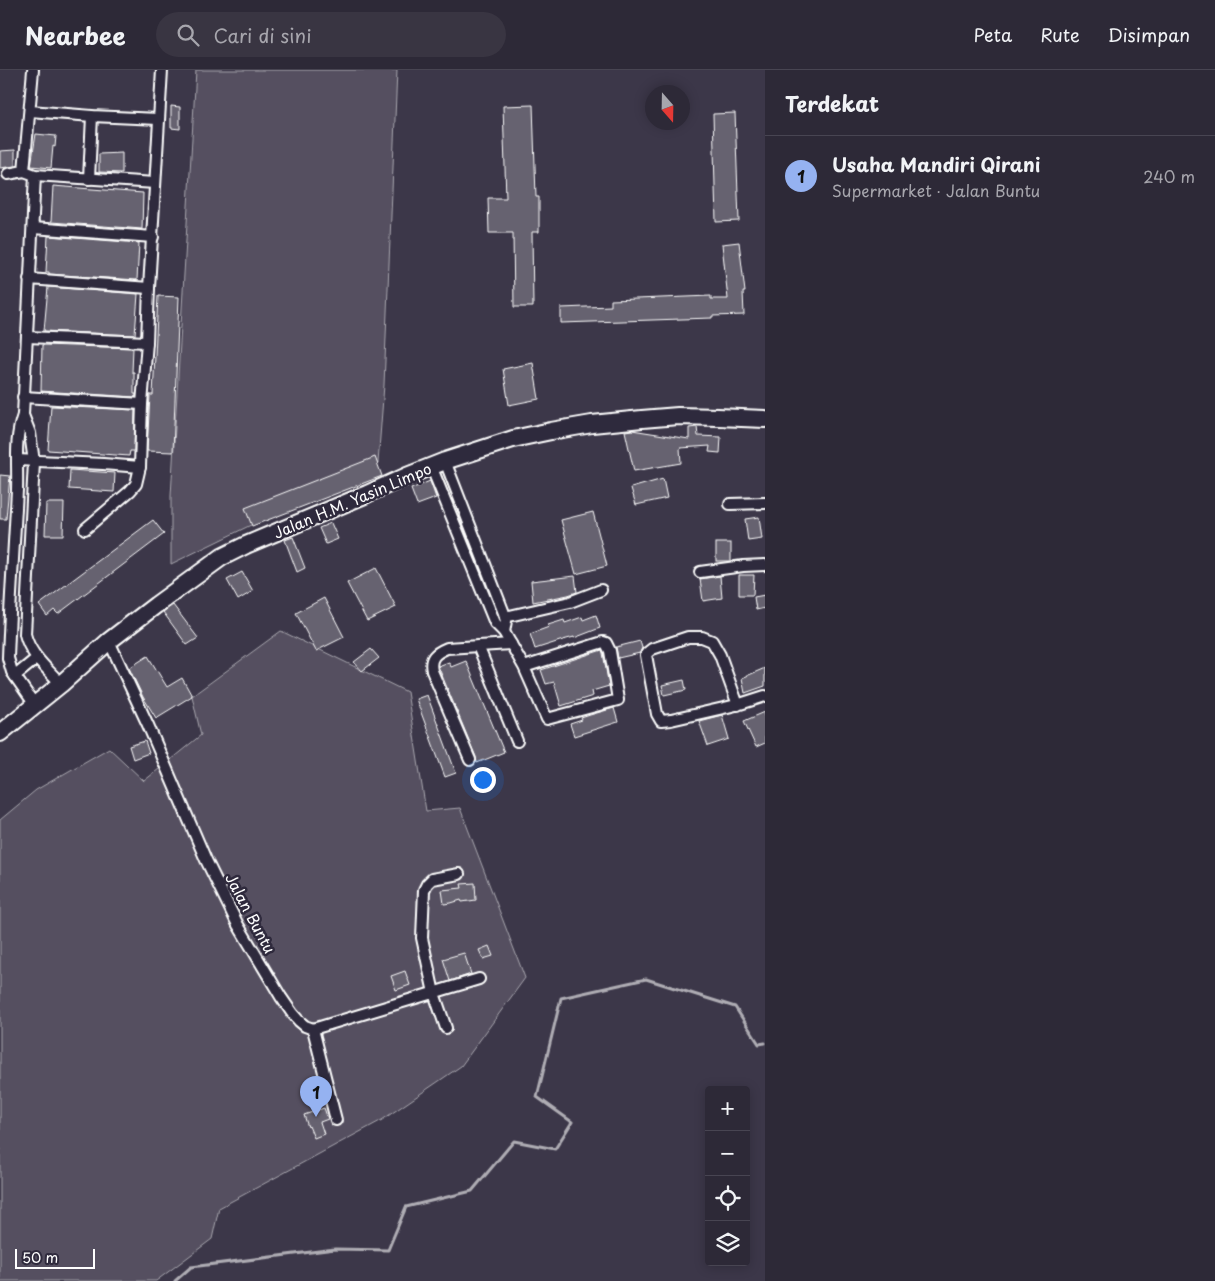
<!DOCTYPE html>
<html lang="id">
<meta charset="utf-8">
<style>
:root{--surface:#2d2937;--page:#393542;--text:#f1f3f6;--muted:#a7a6ad;--line:#484552;--accent:#95b2f1}
body{margin:0;font-family:"Playpen Sans",sans-serif;background:var(--page);color:var(--text)}
.controls{position:absolute;right:15px;bottom:15px;display:grid;overflow:hidden;border-radius:5px;box-shadow:0 2px 12px #0003}
.controls button{width:45px;height:45px;display:grid;place-items:center;padding:0;border:0;border-bottom:1px solid var(--line);background:var(--surface);color:var(--text);font:25px sans-serif}
.compass{position:absolute;left:645px;top:15px;width:45px;height:45px;border-radius:50%;background:var(--surface);box-shadow:0 2px 12px #0003;rotate:160deg}
.scale{position:absolute;left:15px;bottom:12px;width:80px;box-sizing:border-box;padding-left:5px;border:2px solid #fff;border-top:0;font-size:14px;line-height:18px;white-space:nowrap;color:#fff;-webkit-text-stroke:4px #2f2a3d;paint-order:stroke}
.you{position:absolute;left:482px;top:709px;width:18px;height:18px;margin:-12px;border:4px solid #fff;border-radius:50%;background:#1a73e8;box-shadow:0 0 0 8px #1a73e833}
.badge{display:grid;place-items:center;width:32px;height:32px;border-radius:50%;background:var(--accent);color:#111;font-size:16px;font-weight:700}
.pin{position:absolute;translate:-50% -41px;filter:drop-shadow(0 1px 2px #0008)}
.pin::after{content:'';position:absolute;top:26px;width:18px;height:15px;background:inherit;clip-path:polygon(0 0,100% 0,50% 100%)}
.list{margin:0;padding:0;list-style:none}
h2{display:flex;justify-content:space-between;align-items:center;height:65px;margin:0;padding:0 20px;font-size:21px}
h2 small{font-size:16px;font-weight:400;color:var(--muted)}
.list li{display:grid;grid-template-columns:32px 1fr auto;gap:15px;align-items:center;box-sizing:border-box;height:80px;padding:0 20px;border-top:1px solid var(--line)}
.list b{display:block;font-size:19px;white-space:nowrap}
.list p{margin:0;font-size:16px;white-space:nowrap;color:var(--muted)}
.list em{font-size:16px;font-style:normal;color:var(--muted)}
.icon{flex:none;width:28px;height:28px;fill:none;stroke:currentColor;stroke-width:2;stroke-linecap:round;stroke-linejoin:round}
.map{position:relative;flex:none;width:765px;height:1211px;overflow:hidden}
header{display:flex;align-items:center;gap:30px;box-sizing:border-box;height:70px;padding:0 25px;background:var(--surface);border-bottom:1px solid var(--line)}
header strong{font-size:24px}
nav{display:flex;gap:28px;margin-inline-start:auto;font-size:18px}
.search{width:350px;height:45px;background:var(--page);display:flex;align-items:center;gap:12px;box-sizing:border-box;padding:0 18px;border-radius:28px;color:var(--muted);font-size:19px}
main{display:flex}
aside{flex:1;background:var(--surface)}
.map>svg:first-child{display:block}
.green{fill:#555060;stroke:#aaa8b0}
.lines{fill:none;stroke-linecap:round;stroke-linejoin:round}
.stream{stroke:#afadb4;stroke-width:3}
.building{fill:#666270;stroke:#fff}
.street-casing{stroke:#fff;stroke-width:14}
.primary-casing{stroke:#fff;stroke-width:20}
.street{stroke:#2f2a3d;stroke-width:10}
.primary{stroke:#2f2a3d;stroke-width:16}
.labels{text-anchor:middle;dominant-baseline:central;stroke-width:5;stroke-linejoin:round;paint-order:stroke}
.street-label{font-size:15px;fill:#fff;stroke:#2f2a3d}
</style>
<header>
<strong>Nearbee</strong>
<div class="search"><svg class="icon" aria-label="search" viewBox="0 0 24 24"><circle cx="10" cy="10" r="6"/><path d="M15 15l6 6"/></svg>Cari di sini</div>
<nav><a>Peta</a><a>Rute</a><a>Disimpan</a></nav>
</header>
<main>
<div class="map">
<svg width="765" height="1211" viewBox="0 0 765 1211">
<rect width="100%" height="100%" fill="#3c3749"/>
<filter id="ink" filterUnits="userSpaceOnUse"><feTurbulence type="fractalNoise" baseFrequency=".02" numOctaves="2"/><feDisplacementMap in="SourceGraphic" scale="10" xChannelSelector="R" yChannelSelector="G"/><feConvolveMatrix kernelMatrix="1 2 1 2 8 2 1 2 1" color-interpolation-filters="sRGB"/></filter>
<g filter="url(#ink)">
<g class="green">
<polygon points="196,0 397,0 384,315 378,393 171,494 171,426"/>
<polygon points="281,561 407,622 426,741 460,738 525,908 461,996 382,1050 219,1138 212,1169 156,1211 0,1211 0,750 36,720 109,678 144,711 201,665 192,626"/>
</g>
<g class="lines">
<polyline class="stream" points="175,1211 191,1197 335,1179 388,1180 406,1137 472,1121 514,1071 555,1079 572,1052 537,1027 561,928 646,909 735,937 759,974 765,973"/>
</g>
<g class="building">
<polygon points="533,35 536,127 539,127 539,162 532,162 533,237 514,237 513,163 489,163 488,128 506,128 503,36"/>
<polygon points="171,36 180,37 180,59 171,58"/>
<polygon points="735,43 739,151 716,152 713,44"/>
<polygon points="36,64 56,66 55,77 53,76 51,98 31,96"/>
<polygon points="15,80 15,96 0,98 0,81"/>
<polygon points="122,83 122,103 99,102 99,84"/>
<polygon points="53,116 143,123 142,159 51,152"/>
<polygon points="48,166 139,173 137,210 49,204 49,202 46,202"/>
<polygon points="739,172 745,222 743,222 744,245 712,246 712,248 561,253 561,238 611,236 611,230 711,226 711,229 728,229 722,174"/>
<polygon points="48,217 138,224 135,265 44,261"/>
<polygon points="158,226 179,227 173,382 147,381 150,325 153,325"/>
<polygon points="42,275 133,278 132,302 134,302 134,324 136,324 136,327 41,321"/>
<polygon points="533,293 539,329 509,335 503,299"/>
<polygon points="51,336 135,340 134,381 130,381 129,386 48,380"/>
<polygon points="697,357 698,366 721,367 720,383 709,382 710,376 680,378 681,393 634,401 625,361 632,360 689,369 689,358"/>
<polygon points="375,387 382,406 252,456 245,438"/>
<polygon points="70,400 115,403 114,422 69,419"/>
<polygon points="0,405 10,406 6,449 0,449"/>
<polygon points="663,409 667,428 636,435 631,418"/>
<polygon points="430,411 436,428 417,435 411,419"/>
<polygon points="46,433 64,433 63,465 45,465"/>
<polygon points="593,442 607,496 576,504 561,450"/>
<polygon points="759,447 762,469 748,471 745,449"/>
<polygon points="153,450 164,464 58,544 54,540 47,546 39,535"/>
<polygon points="331,453 338,469 326,474 319,458"/>
<polygon points="293,467 305,498 297,502 285,470"/>
<rect x="716" y="473" width="15" height="18"/>
<polygon points="376,498 396,537 367,551 347,513"/>
<polygon points="242,502 253,521 238,530 227,510"/>
<polygon points="739,505 754,505 753,525 739,525"/>
<polygon points="575,506 577,522 568,525 533,532 531,511"/>
<polygon points="720,506 722,528 703,531 700,509"/>
<polygon points="765,525 765,538 756,540 754,527"/>
<polygon points="324,528 344,567 316,581 296,543"/>
<polygon points="173,535 198,568 187,575 163,542"/>
<polygon points="596,545 600,558 574,568 574,567 563,570 535,579 530,564 549,557 548,555 564,550 565,553 582,547 583,550"/>
<polygon points="640,571 642,578 640,583 618,588 616,577"/>
<polygon points="371,579 379,588 362,601 354,592"/>
<polygon points="602,580 603,583 609,616 592,621 593,626 561,636 554,612 546,614 541,600"/>
<polygon points="148,586 167,617 182,608 192,626 156,648 143,627 129,598"/>
<polygon points="466,591 504,682 477,693 476,687 438,596 449,592 451,597"/>
<polygon points="765,598 765,616 745,623 742,608"/>
<polygon points="684,610 686,620 664,625 662,615"/>
<polygon points="427,625 456,703 445,707 416,629"/>
<polygon points="614,638 618,652 574,666 570,654 582,650 581,648 590,645"/>
<polygon points="765,642 765,673 756,677 744,651"/>
<polygon points="722,645 729,669 708,676 699,651"/>
<polygon points="145,671 149,683 133,689 129,676"/>
<polygon points="475,813 476,830 462,832 461,830 451,833 444,834 442,820 462,818 461,814"/>
<polygon points="489,876 493,886 483,889 479,880"/>
<polygon points="464,883 471,904 450,911 443,889"/>
<polygon points="405,901 410,915 396,920 391,906"/>
<polygon points="324,1038 328,1049 320,1052 324,1064 314,1068 309,1056 308,1057 304,1045"/>
</g>
<g class="lines">
<g class="street-casing">
<g id="street">
<polyline points="30,41 92,46 158,49"/>
<polyline points="24,101 33,0"/>
<polyline points="8,104 24,101 35,105 155,113"/>
<polyline points="89,109 92,46"/>
<polyline points="33,158 153,167"/>
<polyline points="29,209 149,218"/>
<polyline points="27,267 147,272"/>
<polyline points="23,327 142,334"/>
<path d="M23 345 30 363 34 392 25 564C30 585 47 598 61 614"/>
<polyline points="17,390 103,394 140,397 142,334 147,272 149,218 162,0"/>
<polyline points="445,391 504,543 506,551 504,562"/>
<polyline points="431,396 495,553 504,562 524,597 547,649 618,630 610,581 606,573 603,572 524,597"/>
<polyline points="730,434 765,433"/>
<polyline points="85,459 130,421 136,414 140,397"/>
<polyline points="700,502 743,496 765,495"/>
<polyline points="505,547 570,532 601,520"/>
<polyline points="109,571 148,655 206,790 238,855 281,927 292,943 299,951 305,956 313,959 479,909"/>
<polyline points="478,576 517,671"/>
<polyline points="15,606 37,588"/>
<path d="M35 635 12 602 8 588C10 532 14 476 17 420 18 393 14 371 23 345L35 105"/>
<path d="M738 635 720 585 712 571 702 567H688L652 579 647 583 646 585 657 644 661 651 671 650 728 637C732 636 736 635 740 634L765 626"/>
<path d="M470 690 432 601C429 588 435 583 447 578L511 574"/>
<polyline points="446,958 434,923 422,868 424,820 427,814 432,809 459,804"/>
<polyline points="313,959 336,1050"/>
</g>
</g>
<g class="primary-casing">
<polyline id="primary" points="0,663 61,614 109,571 156,535 222,487 246,475 367,424 407,406 445,391 513,369 551,361 592,354 642,349 678,346 718,347 765,349"/>
</g>
<use href="#street" class="street"/>
<use href="#primary" class="primary"/>
</g>
</g>
<g class="labels">
<g class="street-label">
<text transform="translate(352 430) rotate(-23)">Jalan H.M. Yasin Limpo</text>
<text transform="translate(251 843) rotate(62)">Jalan Buntu</text>
</g>
</g>
</svg>
<div class="controls">
<button>+</button>
<button>−</button>
<button><svg class="icon" aria-label="locate" viewBox="0 0 24 24"><circle cx="12" cy="12" r="6"/><path d="M12 2v4M12 18v4M2 12h4M18 12h4"/></svg></button>
<button><svg class="icon" aria-label="layers" viewBox="0 0 24 24"><path d="M12 4l9 5-9 5-9-5zM3 14l9 5 9-5"/></svg></button>
</div>
<svg class="compass" viewBox="-18 -18 36 36"><path d="M0-13l5 13h-10z" fill="#e53935"/><path d="M0 13l5-13h-10z" fill="#a7a6ad"/></svg>
<div class="scale">50 m</div>
<div class="you"></div>
<div class="pin badge" style="left:316px;top:1047px">1</div>
</div>
<aside>
<h2>Terdekat<small></small></h2>
<ul class="list">
<li><span class="badge">1</span><div><b>Usaha Mandiri Qirani</b><p>Supermarket · Jalan Buntu</p></div><em>240 m</em></li>
</ul>
</aside>
</main>
